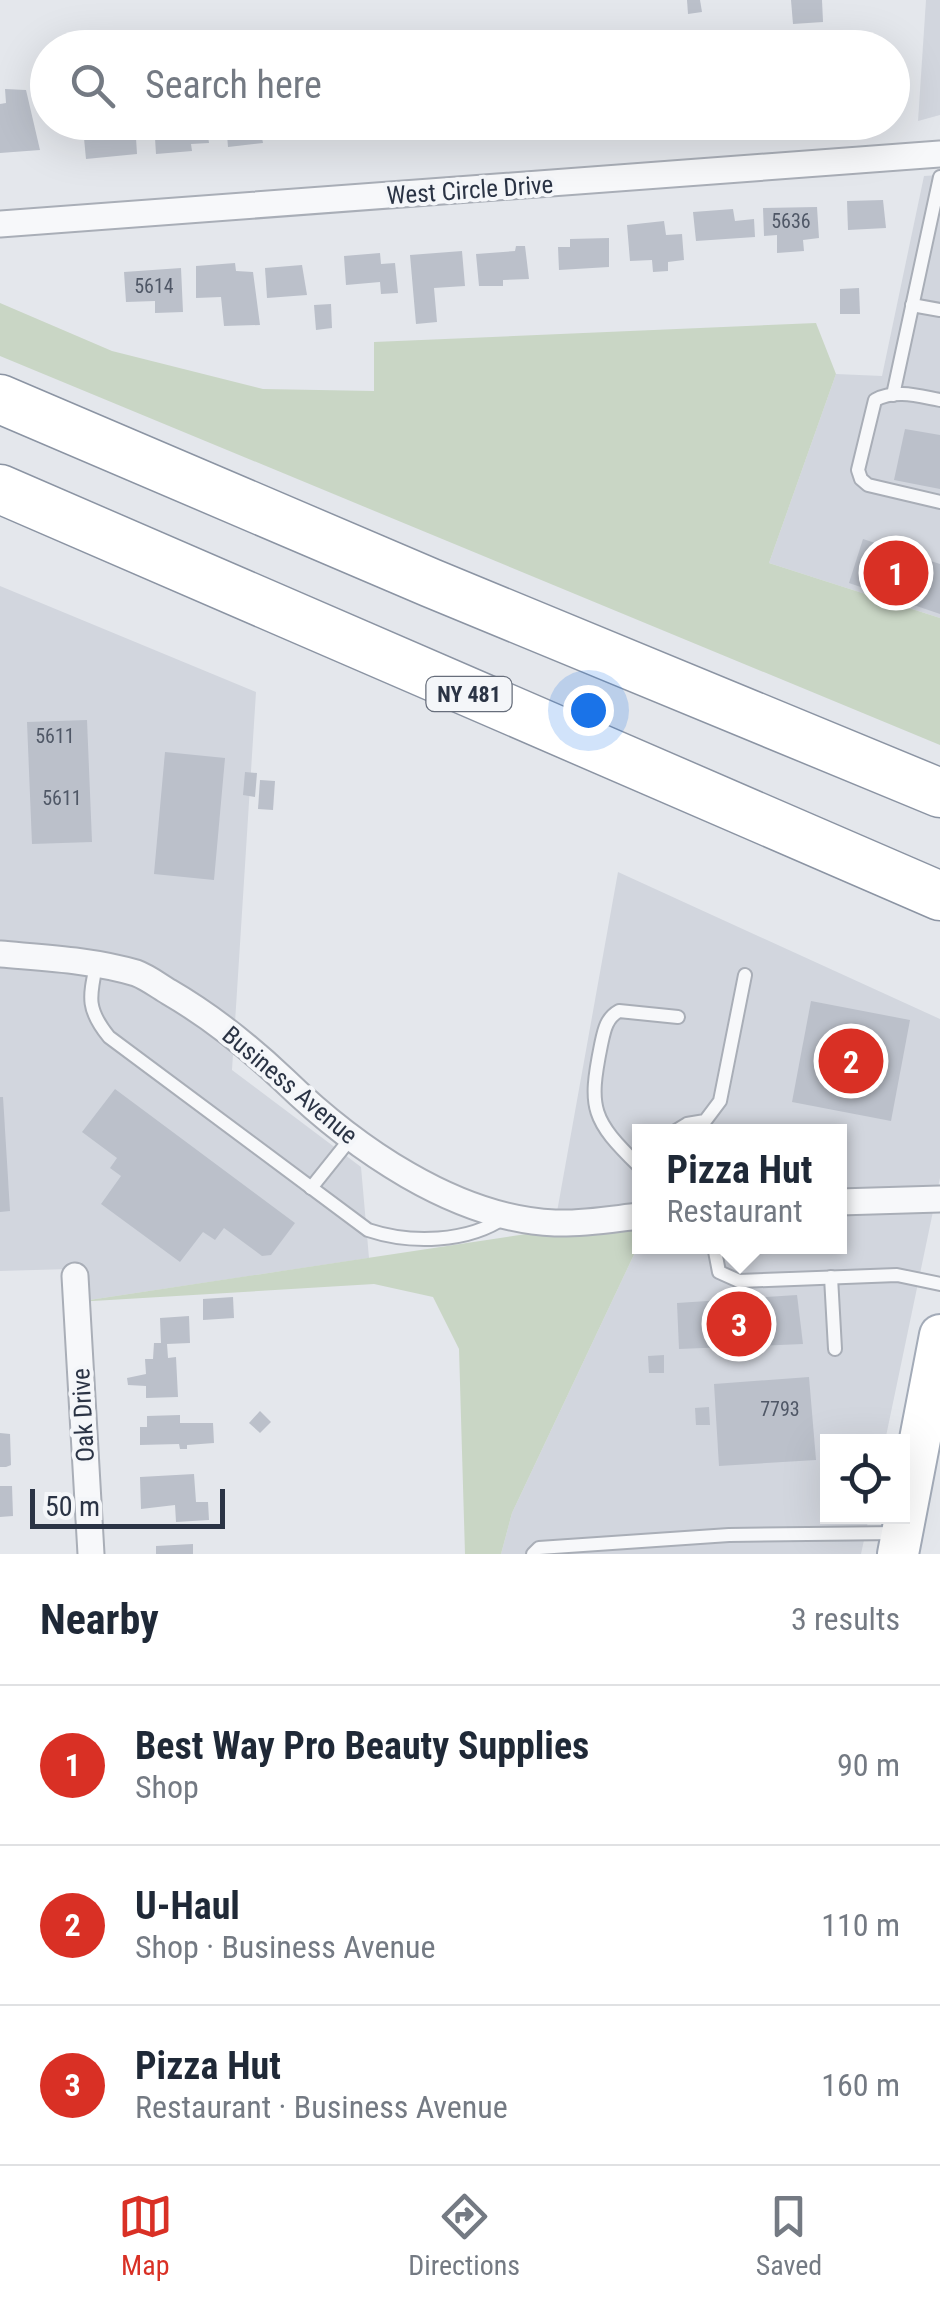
<!DOCTYPE html>
<meta charset="utf-8">
<style>
:root{--surface:#fff;--page:#f6f6f7;--text:#1f2937;--muted:#747a83;--line:#e0e1e3;--accent:#d93025}
body{margin:0;font-family:"Roboto Condensed",sans-serif;background:var(--page);color:var(--text)}
.controls{position:absolute;right:30px;bottom:30px;display:grid;overflow:hidden;border-radius:0px;box-shadow:0 10px 40px #0002}
.controls button{width:90px;height:90px;display:grid;place-items:center;padding:0;border:0;border-bottom:2px solid var(--line);background:var(--surface);color:var(--text);font:50px sans-serif}
.scale{position:absolute;left:30px;bottom:25px;width:195px;box-sizing:border-box;padding-left:10px;border:5px solid #2b3445;border-top:0;font-size:28px;line-height:35px;white-space:nowrap;color:#2b3445;-webkit-text-stroke:8px #f4f6f9;paint-order:stroke}
.you{position:absolute;left:588px;top:710px;width:35px;height:35px;margin:-25px;border:8px solid #fff;border-radius:50%;background:#1a73e8;box-shadow:0 0 0 15px #1a73e833}
.badge{display:grid;place-items:center;width:65px;height:65px;border-radius:50%;background:var(--accent);color:#fff;font-size:32px;font-weight:700}
.pin{position:absolute;translate:-50% -50%;border:5px solid #fff;box-shadow:0 2px 10px #0006}
.popup{position:absolute;left:632px;top:1124px;width:215px;height:130px;box-sizing:border-box;display:grid;place-content:center;border-radius:0px;background:var(--surface);filter:drop-shadow(0 2px 8px #0005);font-size:32px;white-space:nowrap;color:var(--muted)}
.popup b{font-size:38px;color:var(--text)}
.popup::after{content:'';position:absolute;left:50%;top:100%;margin-left:-20px;border:20px solid transparent;border-top-color:var(--surface)}
.list{margin:0;padding:0;list-style:none}
h2{display:flex;justify-content:space-between;align-items:center;height:130px;margin:0;padding:0 40px;font-size:42px}
h2 small{font-size:32px;font-weight:400;color:var(--muted)}
.list li{display:grid;grid-template-columns:65px 1fr auto;gap:30px;align-items:center;box-sizing:border-box;height:160px;padding:0 40px;border-top:2px solid var(--line)}
.list b{display:block;font-size:38px;white-space:nowrap}
.list p{margin:0;font-size:32px;white-space:nowrap;color:var(--muted)}
.list em{font-size:32px;font-style:normal;color:var(--muted)}
.icon{flex:none;width:55px;height:55px;fill:none;stroke:currentColor;stroke-width:2;stroke-linecap:round;stroke-linejoin:round}
.map{position:relative;flex:none;width:940px;height:1554px;overflow:hidden}
.search{position:absolute;background:var(--surface);box-shadow:0 10px 40px #0002;left:30px;right:30px;top:30px;height:110px;display:flex;align-items:center;gap:25px;box-sizing:border-box;padding:0 35px;border-radius:55px;color:var(--muted);font-size:38px}
.sheet{height:610px;background:var(--surface)}
nav{display:flex;justify-content:space-around;align-items:center;box-sizing:border-box;height:140px;border-top:2px solid var(--line);background:var(--surface);font-size:28px;color:var(--muted)}
nav a{display:grid;justify-items:center;gap:5px}
nav .on{color:var(--accent)}
.map>svg:first-child{display:block}
.built{fill:#d2d6de}
.green{fill:#c9d6c5}
.building{fill:#bbc0ca}
.lines{fill:none;stroke-linecap:round;stroke-linejoin:round}
.lane-casing{stroke:#a9aeb7;stroke-width:16}
.street-casing{stroke:#a9aeb7;stroke-width:29}
.primary-casing{stroke:#a3abb8;stroke-width:44}
.highway-casing{stroke:#8b94a3;stroke-width:51}
.lane{stroke:#f7f8fa;stroke-width:12}
.street{stroke:#f7f8fa;stroke-width:25}
.primary{stroke:#fff;stroke-width:40}
.highway{stroke:#fff;stroke-width:48}
.labels{text-anchor:middle;dominant-baseline:central;stroke-width:8;stroke-linejoin:round;paint-order:stroke}
.number-label{font-size:20px;fill:#4f5766}
.shield{fill:#f4f6f9;stroke:#676e7b;stroke-width:2.5}
.shield-label{font-size:22px;font-weight:bold;fill:#2b3445}
.street-label{font-size:25px;fill:#2b3445;stroke:#f4f6f9}
</style>
<div class="map">
<svg width="940" height="1554" viewBox="0 0 940 1554">
<rect width="100%" height="100%" fill="#e4e7ec"/>
<g class="built">
<polygon points="926,0 940,0 940,115 918,121"/>
<polygon points="940,175 940,618 769,563 836,374 882,376 924,176"/>
<polygon points="0,586 256,692 232,1070 361,1167 369,1258 76,1302 69,1269 0,1271"/>
<polygon points="618,872 940,1019 940,1178 885,1441 828,1442 828,1516 869,1517 861,1554 501,1554 512,1513 639,1244 639,1246 839,1246 839,1132 639,1132 639,1218 555,1223"/>
</g>
<g class="green">
<polygon points="0,303 112,351 263,389 374,391 374,342 816,323 836,374 769,563 940,618 940,745 0,356"/>
<polygon points="639,1217 639,1244 512,1513 501,1554 465,1554 459,1349 433,1297 374,1284 76,1302"/>
</g>
<g class="building">
<polygon points="687,0 700,0 702,12 688,14"/>
<polygon points="791,0 822,0 823,22 793,24"/>
<polygon points="5,89 26,90 40,150 0,153 0,104 6,103"/>
<polygon points="118,122 135,122 137,154 86,159 83,128 117,125"/>
<polygon points="154,122 206,122 209,143 191,144 192,151 156,154"/>
<polygon points="226,122 277,122 279,134 262,138 263,143 228,147"/>
<polygon points="297,122 350,122 350,128 333,129 333,137 298,138"/>
<polygon points="883,200 886,228 848,230 847,201"/>
<polygon points="817,207 819,238 803,240 804,251 777,253 777,235 764,236 763,208"/>
<polygon points="733,209 735,221 754,219 755,237 696,241 693,212"/>
<polygon points="664,221 666,235 682,234 684,260 668,262 668,271 653,272 652,260 630,261 627,225"/>
<polygon points="609,238 609,267 559,270 558,247 570,247 570,239"/>
<polygon points="516,246 525,246 529,279 503,280 503,286 479,286 476,254 515,251"/>
<polygon points="462,251 465,286 434,288 437,322 416,324 410,255"/>
<polygon points="380,253 381,264 395,263 398,293 381,294 380,282 346,285 344,256"/>
<polygon points="235,263 236,271 253,272 260,325 224,326 221,297 196,298 196,266"/>
<polygon points="302,265 307,295 267,298 265,268"/>
<polygon points="181,268 183,312 155,313 155,301 126,302 124,272"/>
<polygon points="859,288 860,314 840,314 840,289"/>
<polygon points="331,304 332,328 316,330 314,305"/>
<polygon points="905,429 940,435 940,489 894,480"/>
<polygon points="863,539 940,564 940,614 849,583"/>
<polygon points="87,720 92,842 32,844 27,722"/>
<polygon points="165,752 225,758 214,880 154,874"/>
<polygon points="245,772 257,773 255,797 243,795"/>
<polygon points="260,780 275,781 273,810 258,809"/>
<polygon points="811,1001 910,1020 891,1121 792,1102"/>
<polygon points="115,1089 295,1223 271,1255 262,1256 224,1228 215,1240 203,1232 180,1262 101,1204 121,1176 110,1168 117,1158 82,1132"/>
<polygon points="0,1097 3,1097 10,1211 0,1212"/>
<polygon points="797,1295 803,1344 679,1349 677,1303"/>
<polygon points="233,1297 234,1318 203,1320 203,1299"/>
<polygon points="189,1316 190,1343 167,1344 168,1358 176,1357 178,1397 146,1398 146,1386 128,1385 127,1378 146,1374 145,1359 153,1359 154,1343 161,1343 160,1318"/>
<polygon points="664,1355 664,1373 649,1373 648,1356"/>
<polygon points="809,1377 816,1460 719,1466 714,1384"/>
<polygon points="709,1407 710,1425 696,1425 695,1408"/>
<polygon points="260,1411 271,1422 260,1433 249,1423"/>
<polygon points="180,1415 180,1423 213,1423 214,1443 187,1445 187,1449 180,1449 179,1444 140,1445 140,1427 147,1427 147,1416"/>
<polygon points="0,1433 10,1434 11,1465 6,1467 0,1467"/>
<polygon points="194,1474 196,1502 208,1502 209,1520 176,1522 175,1505 141,1509 140,1477"/>
<polygon points="0,1486 12,1486 13,1516 0,1517"/>
<polygon points="193,1544 193,1554 156,1554 156,1546"/>
</g>
<g class="lines">
<g class="lane-casing">
<g id="lane">
<polyline points="912,305 940,310"/>
<polyline points="893,395 940,177"/>
<path d="M940 400C918 396 896 389 875 400L858 470 861 479 868 485 940 502"/>
<path d="M96 966C89 998 87 1010 109 1037L368 1230C410 1244 468 1243 505 1217"/>
<polyline points="674,1132 687,1124 705,1121 720,1101 745,975"/>
<path d="M639 1166C592 1120 588 1109 601 1045 604 1031 606 1018 619 1011L678 1017"/>
<polyline points="311,1188 351,1138"/>
<polyline points="714,1246 719,1272 739,1281 897,1275 940,1284"/>
<polyline points="831,1277 835,1349"/>
<polyline points="533,1554 539,1548 729,1535 899,1533"/>
</g>
</g>
<g class="street-casing">
<g id="street">
<polyline points="0,224 940,154"/>
<path d="M0 954C45 958 93 960 136 973 147 977 159 986 169 992 212 1017 248 1046 284 1080 353 1147 455 1219 555 1223 583 1224 612 1219 639 1216"/>
<polyline points="839,1202 940,1199"/>
<polyline points="75,1276 91,1554"/>
</g>
</g>
<g class="primary-casing">
<polyline id="primary" points="898,1554 940,1335"/>
</g>
<g class="highway-casing">
<g id="highway">
<polyline points="0,399 431,583 940,793"/>
<polyline points="0,489 940,896"/>
</g>
</g>
<use href="#lane" class="lane"/>
<use href="#street" class="street"/>
<use href="#primary" class="primary"/>
<use href="#highway" class="highway"/>
</g>
<g class="labels">
<g class="number-label">
<text x="791" y="221">5636</text>
<text x="154" y="286">5614</text>
<text x="55" y="736">5611</text>
<text x="62" y="798">5611</text>
<text x="780" y="1409">7793</text>
</g>
<rect class="shield" x="426.5" y="677" width="85" height="34" rx="8"/>
<g class="shield-label">
<text x="469" y="694">NY 481</text>
</g>
<g class="street-label">
<text transform="translate(470 190) rotate(-4)">West Circle Drive</text>
<text transform="translate(290 1085) rotate(40)">Business Avenue</text>
<text transform="translate(83 1415) rotate(-93)">Oak Drive</text>
</g>
</g>
</svg>
<div class="controls">
<button><svg class="icon" aria-label="locate" viewBox="0 0 24 24"><circle cx="12" cy="12" r="6"/><path d="M12 2v4M12 18v4M2 12h4M18 12h4"/></svg></button>
</div>
<div class="scale">50 m</div>
<div class="you"></div>
<div class="pin badge" style="left:896px;top:573px">1</div>
<div class="pin badge" style="left:851px;top:1061px">2</div>
<div class="pin badge" style="left:739px;top:1324px">3</div>
<div class="popup"><b>Pizza Hut</b>Restaurant</div>
<div class="search"><svg class="icon" aria-label="search" viewBox="0 0 24 24"><circle cx="10" cy="10" r="6"/><path d="M15 15l6 6"/></svg>Search here</div>
</div>
<section class="sheet">
<h2>Nearby<small>3 results</small></h2>
<ul class="list">
<li><span class="badge">1</span><div><b>Best Way Pro Beauty Supplies</b><p>Shop</p></div><em>90 m</em></li>
<li><span class="badge">2</span><div><b>U-Haul</b><p>Shop · Business Avenue</p></div><em>110 m</em></li>
<li><span class="badge">3</span><div><b>Pizza Hut</b><p>Restaurant · Business Avenue</p></div><em>160 m</em></li>
</ul>
</section>
<nav>
<a class="on"><svg class="icon" aria-label="map" viewBox="0 0 24 24"><path d="M3 6l6-2 6 2 6-2v14l-6 2-6-2-6 2zM9 4v14M15 6v14"/></svg>Map</a>
<a><svg class="icon" aria-label="directions" viewBox="0 0 24 24"><path d="M12 3l9 9-9 9-9-9zM9 14v-3h6M13 9l2 2-2 2"/></svg>Directions</a>
<a><svg class="icon" aria-label="saved" viewBox="0 0 24 24"><path d="M7 4h10v16l-5-4-5 4z"/></svg>Saved</a>
</nav>
